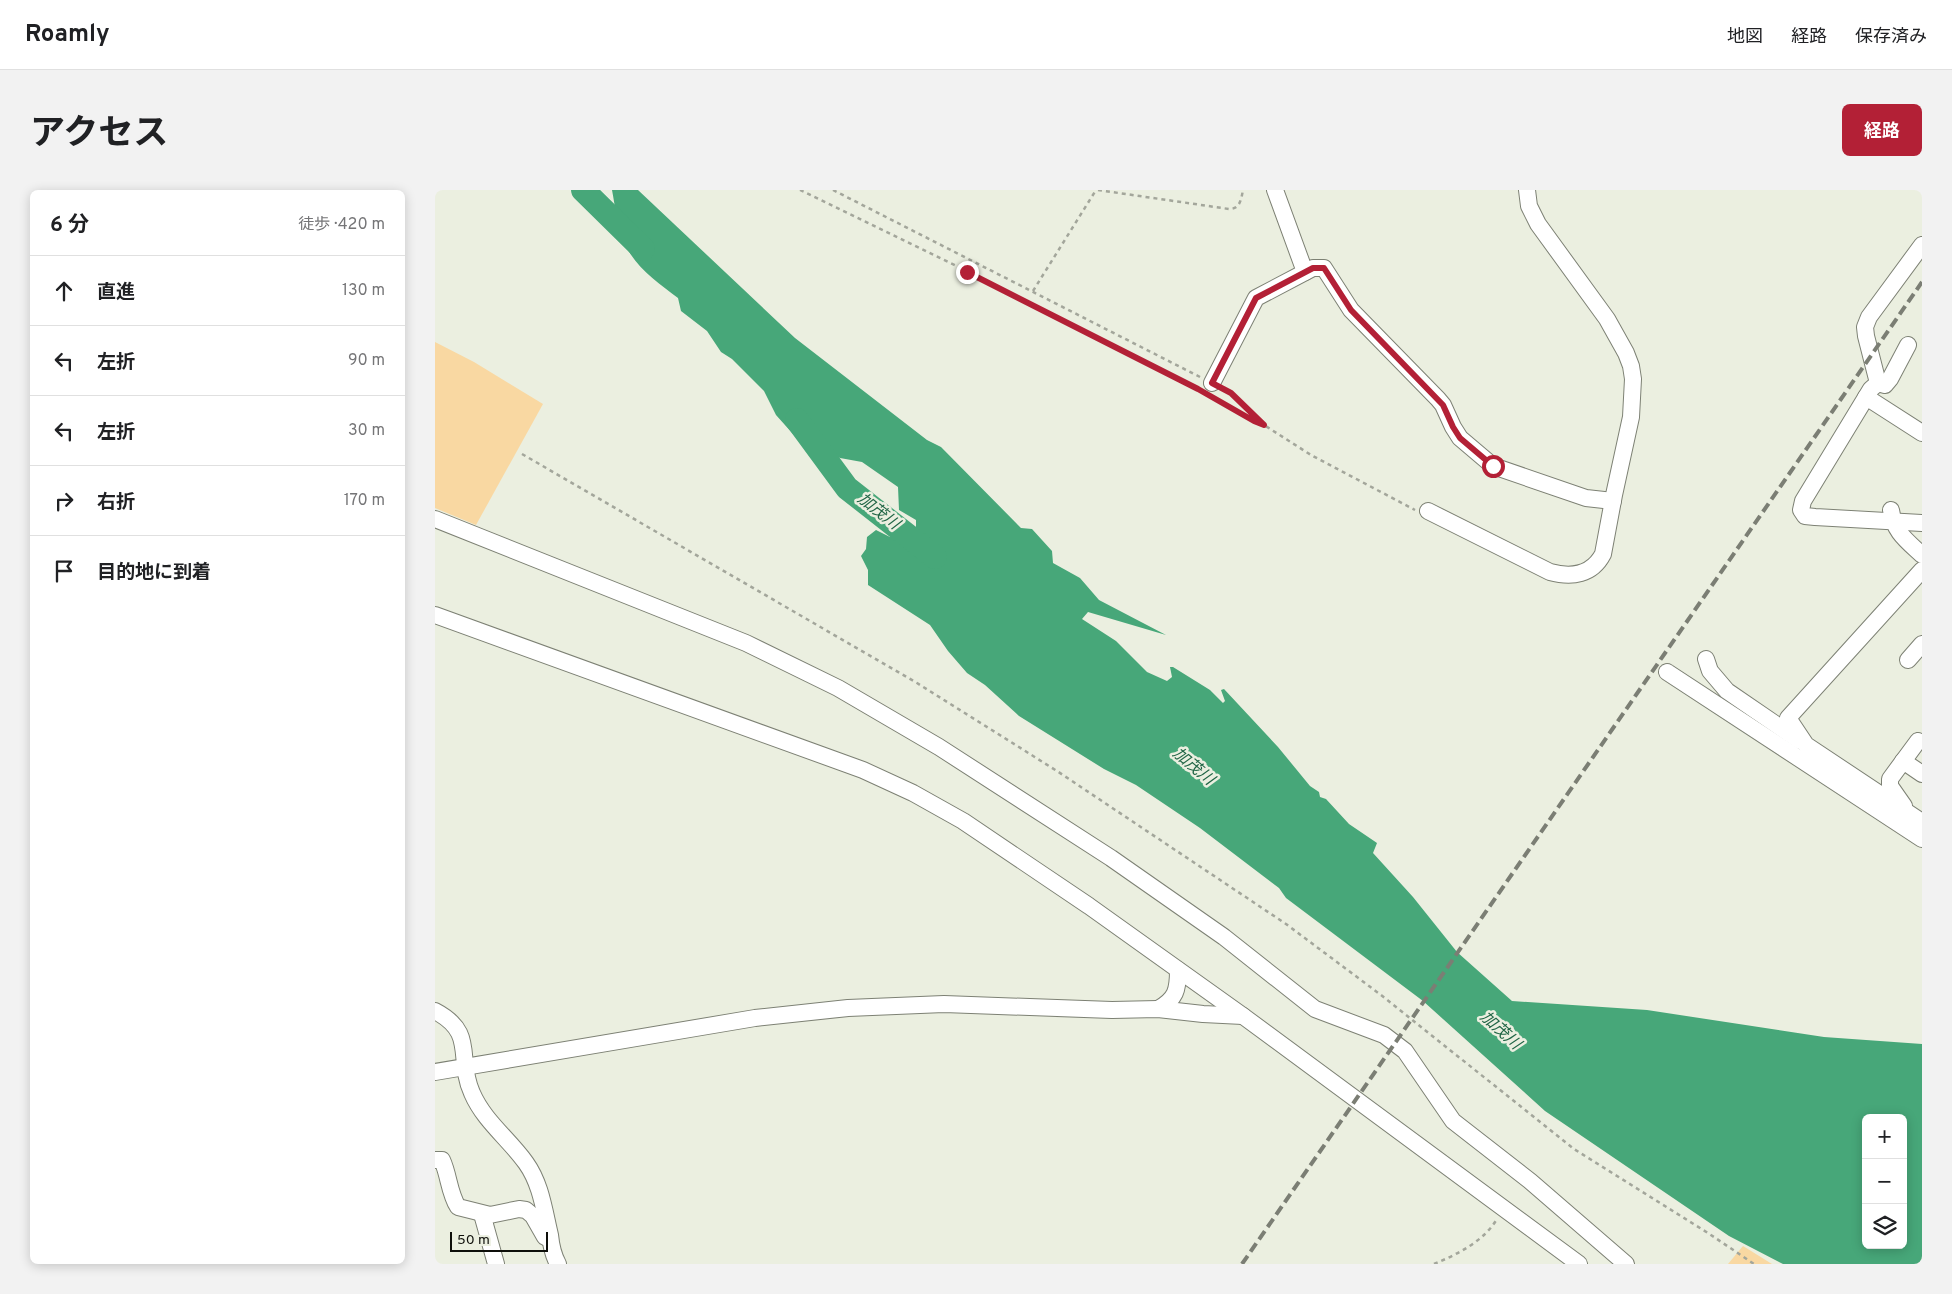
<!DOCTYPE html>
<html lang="ja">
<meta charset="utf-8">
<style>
:root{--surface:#fff;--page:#f2f2f2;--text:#202124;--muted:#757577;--line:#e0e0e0;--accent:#b32036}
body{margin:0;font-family:Overpass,"Noto Sans JP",sans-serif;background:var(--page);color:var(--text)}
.controls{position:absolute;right:15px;bottom:15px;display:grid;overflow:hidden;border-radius:8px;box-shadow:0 2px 12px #0003}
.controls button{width:45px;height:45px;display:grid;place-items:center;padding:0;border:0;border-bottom:1px solid var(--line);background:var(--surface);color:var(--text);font:25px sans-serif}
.scale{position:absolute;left:15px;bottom:12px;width:98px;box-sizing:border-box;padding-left:5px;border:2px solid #0e0f0a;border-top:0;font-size:14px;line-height:18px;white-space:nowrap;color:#0e0f0a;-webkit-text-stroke:4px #ebefe0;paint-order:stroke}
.stop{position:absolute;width:15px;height:15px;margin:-11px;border:4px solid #b32036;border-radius:50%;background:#fff}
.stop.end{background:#b32036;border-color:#fff;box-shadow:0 1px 5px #0008}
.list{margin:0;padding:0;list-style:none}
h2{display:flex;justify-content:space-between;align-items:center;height:65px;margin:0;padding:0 20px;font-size:21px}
h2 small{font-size:16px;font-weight:400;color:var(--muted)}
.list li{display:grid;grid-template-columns:32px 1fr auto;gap:15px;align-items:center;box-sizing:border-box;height:70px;padding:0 20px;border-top:1px solid var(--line)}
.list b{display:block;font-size:19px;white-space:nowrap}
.list em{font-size:16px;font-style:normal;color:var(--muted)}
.icon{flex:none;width:28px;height:28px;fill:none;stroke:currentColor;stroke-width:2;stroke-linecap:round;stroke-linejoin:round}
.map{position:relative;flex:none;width:1487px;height:1074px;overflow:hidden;border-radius:8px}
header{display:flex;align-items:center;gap:30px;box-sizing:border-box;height:70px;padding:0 25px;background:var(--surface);border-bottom:1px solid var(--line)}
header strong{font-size:24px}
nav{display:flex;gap:28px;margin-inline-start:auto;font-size:18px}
.intro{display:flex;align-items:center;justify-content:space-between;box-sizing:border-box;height:120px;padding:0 30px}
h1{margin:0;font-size:35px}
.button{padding:12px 22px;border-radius:8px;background:var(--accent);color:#fff;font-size:18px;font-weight:700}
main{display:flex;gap:30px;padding:0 30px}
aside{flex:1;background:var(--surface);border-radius:8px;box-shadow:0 2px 12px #0003}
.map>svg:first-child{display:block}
.green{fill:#f9d8a2}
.water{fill:#47a779;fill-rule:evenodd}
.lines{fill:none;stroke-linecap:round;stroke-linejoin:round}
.river{stroke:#47a779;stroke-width:24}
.minor-casing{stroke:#7d8174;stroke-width:18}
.path{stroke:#a3a69b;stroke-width:2.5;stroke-dasharray:4 4;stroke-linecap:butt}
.minor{stroke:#fff;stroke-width:16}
.rail{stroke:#7b7e74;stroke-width:4;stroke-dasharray:10 5;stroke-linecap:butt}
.route{stroke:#b32036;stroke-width:6}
.labels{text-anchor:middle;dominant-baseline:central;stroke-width:5;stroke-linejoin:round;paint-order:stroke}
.water-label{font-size:16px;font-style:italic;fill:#206545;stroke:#ebefe0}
</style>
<header>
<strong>Roamly</strong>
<nav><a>地図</a><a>経路</a><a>保存済み</a></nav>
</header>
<div class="intro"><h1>アクセス</h1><a class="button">経路</a></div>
<main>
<aside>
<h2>6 分<small>徒歩 · 420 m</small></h2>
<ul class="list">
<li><svg class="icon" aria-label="ahead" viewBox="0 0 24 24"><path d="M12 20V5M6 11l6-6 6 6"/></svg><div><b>直進</b></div><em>130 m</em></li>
<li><svg class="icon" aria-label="left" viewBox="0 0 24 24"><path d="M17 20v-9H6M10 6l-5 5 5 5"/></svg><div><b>左折</b></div><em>90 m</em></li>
<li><svg class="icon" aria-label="left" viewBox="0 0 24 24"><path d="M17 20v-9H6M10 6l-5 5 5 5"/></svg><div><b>左折</b></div><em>30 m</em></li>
<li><svg class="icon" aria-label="right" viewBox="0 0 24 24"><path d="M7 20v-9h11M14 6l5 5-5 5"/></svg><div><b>右折</b></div><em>170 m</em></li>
<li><svg class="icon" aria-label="arrive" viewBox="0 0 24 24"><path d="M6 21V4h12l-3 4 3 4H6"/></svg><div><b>目的地に到着</b></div></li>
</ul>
</aside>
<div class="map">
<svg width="1487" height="1074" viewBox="0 0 1487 1074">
<rect width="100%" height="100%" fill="#ebefe0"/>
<g class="green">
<polygon points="0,152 39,172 108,214 41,335 0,318"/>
<polygon points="1308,1056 1337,1074 1293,1074"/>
</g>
<path class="water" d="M177 0H203L360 148 492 250 506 257 586 338 597 339 617 361 618 373 645 388 664 410 731 445 653 422 647 429 681 451 712 482 732 491 737 487 735 477H738L775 500 788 513 790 511 786 500 789 499 843 557 875 596 884 602 885 607 891 609 914 634 942 653 938 663 978 707 1022 762 1077 811 1212 820 1389 847 1487 854V1074H1348L1294 1046 1110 921 988 811 851 708 844 698 765 638 701 595 669 579 584 526 550 495 532 483 513 461 495 435 433 395V380L426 366 431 359 432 347 441 340 455 347 458 342 469 351 481 342V330L464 320 463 297 427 272 405 268 358 244 341 225 329 201 297 169 286 162 272 141 246 121 243 108C222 92 197 75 188 49 182 34 180 16 177 0ZM1431 928H1468V1055H1431Z"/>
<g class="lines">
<g class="river">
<polyline points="148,0 208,59"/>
<polyline points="362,230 412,298 500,367"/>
</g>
<g class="minor-casing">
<g id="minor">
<polyline points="840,0 870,82"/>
<polyline points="1473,155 1455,189 1450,195 1443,193 1436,199 1368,311 1366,320 1370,326 1380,327 1487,333"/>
<polyline points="777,193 821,108 878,78 889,78 916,120 1003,209 1008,215 1018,237 1025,248 1058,276 1151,308 1178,311"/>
<polyline points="1443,193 1431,146 1430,137 1434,127 1487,55"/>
<polyline points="1431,207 1487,243"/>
<path d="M1456 320C1459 342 1471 350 1487 365"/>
<path d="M993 321 1115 382C1137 388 1157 385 1168 364L1179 305 1196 227 1198 189 1196 176 1191 163 1172 129 1103 34 1094 16 1092 0"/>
<polyline points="0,329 311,453 403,498 504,557 676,668 789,747 880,819 949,845 970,861 1018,931 1095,991 1191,1074"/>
<polyline points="1487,380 1353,528 1371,555 1487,632"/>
<polyline points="0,425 428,580 478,603 528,631 654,716 808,826 1144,1074"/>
<polyline points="1271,469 1275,481 1292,501 1365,551"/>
<polyline points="1473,470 1487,454"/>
<polyline points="1232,482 1487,649"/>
<polyline points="1468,571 1487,584"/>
<polyline points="1469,616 1455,596 1455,589 1483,551"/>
<path d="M723 819C741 809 743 800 743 780"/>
<path d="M0 821C42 843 21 868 37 903 49 931 74 949 91 973 106 994 109 1020 115 1045 116 1055 118 1065 123 1074"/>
<polyline points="0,882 320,828 413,818 509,814 677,820 723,819 768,824 808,826"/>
<path d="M0 970H7C14 985 14 1003 23 1017L55 1025 84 1019 91 1020 98 1026 110 1047"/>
<polyline points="47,1024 61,1074"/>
</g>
</g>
<g class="path">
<polyline points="365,0 532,81 764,199"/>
<polyline points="398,0 765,187"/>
<path d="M663 0 794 19C805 19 806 10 808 0"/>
<polyline points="598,101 661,0"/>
<polyline points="789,200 795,203 829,235 876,265 980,320"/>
<polyline points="777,207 819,231 827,234"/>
<polyline points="87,264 482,493 622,581 851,734 946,805 1139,959 1273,1043 1319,1074"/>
<path d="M999 1074C1023 1064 1049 1051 1062 1029"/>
</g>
<use href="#minor" class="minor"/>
<polyline class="rail" points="807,1074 1487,92"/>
</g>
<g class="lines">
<polyline class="route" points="532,82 763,199 819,231 829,235 796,203 777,193 821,108 878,78 889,78 916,120 1008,215 1018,237 1025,248 1058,276"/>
</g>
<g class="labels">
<g class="water-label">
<text transform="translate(443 322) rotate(38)">加茂川</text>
<text transform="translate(758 577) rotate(40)">加茂川</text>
<text transform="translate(1065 841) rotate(42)">加茂川</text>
</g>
</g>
</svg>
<div class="controls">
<button>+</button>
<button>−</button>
<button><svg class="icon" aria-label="layers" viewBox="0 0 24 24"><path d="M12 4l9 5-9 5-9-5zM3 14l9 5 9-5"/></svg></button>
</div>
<div class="scale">50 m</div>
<div class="stop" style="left:1058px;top:276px"></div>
<div class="stop end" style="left:532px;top:82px"></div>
</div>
</main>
